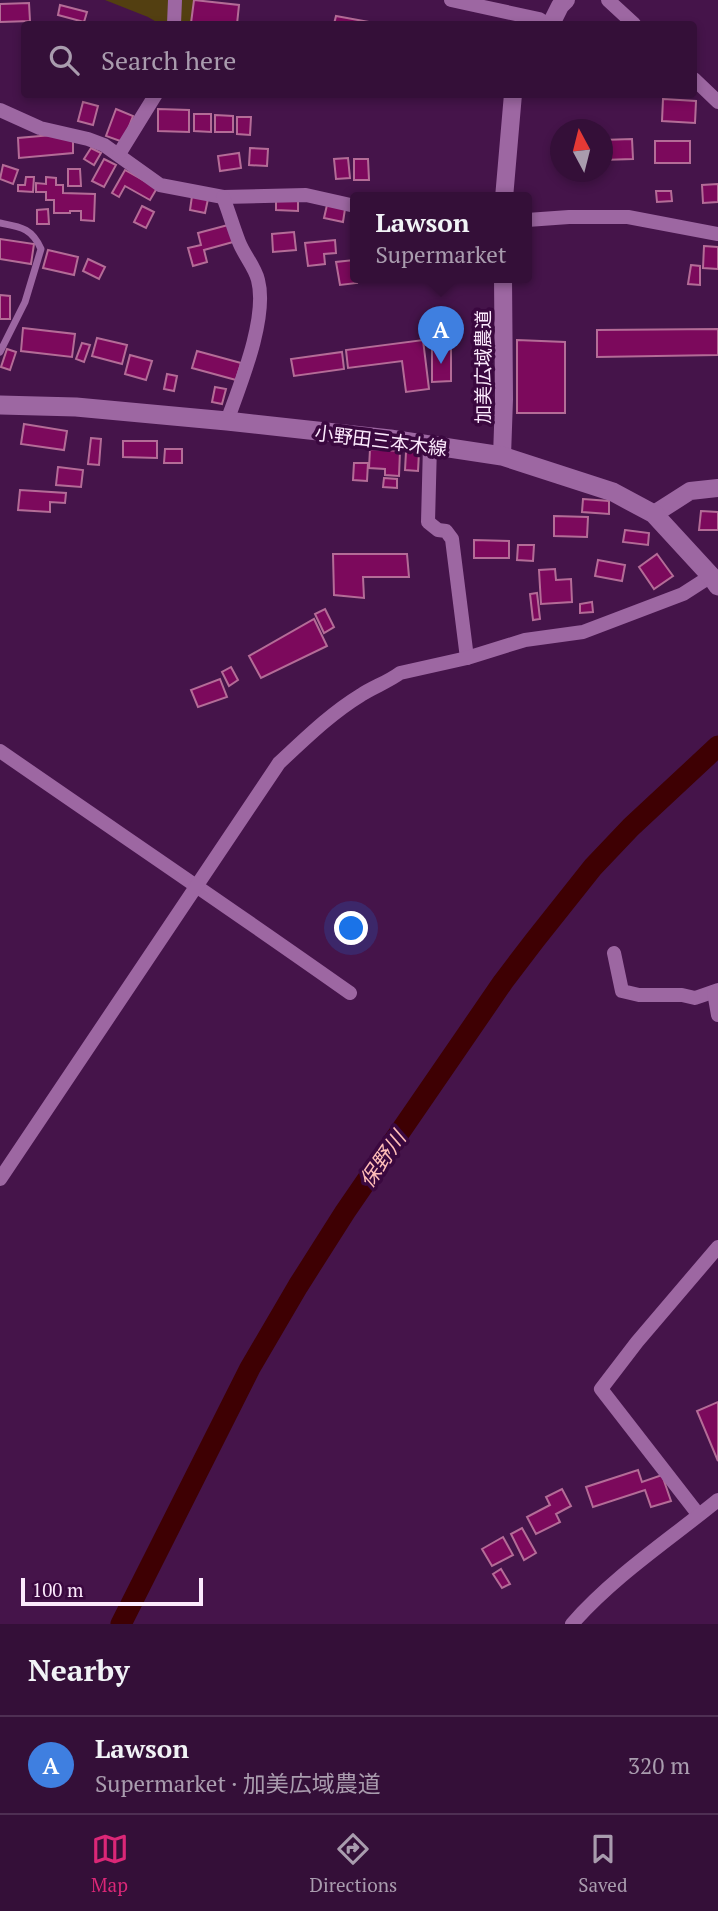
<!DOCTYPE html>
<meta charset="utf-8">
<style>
:root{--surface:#340f38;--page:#3f1d43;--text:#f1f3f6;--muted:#a99cae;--line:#4e2f53;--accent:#db2777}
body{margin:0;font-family:"PT Serif","Noto Sans JP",serif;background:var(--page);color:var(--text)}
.compass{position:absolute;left:550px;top:119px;width:63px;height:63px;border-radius:50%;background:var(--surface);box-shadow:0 4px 10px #0003;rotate:353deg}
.scale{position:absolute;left:21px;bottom:18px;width:182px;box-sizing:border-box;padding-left:7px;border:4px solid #fceafd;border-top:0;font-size:19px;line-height:24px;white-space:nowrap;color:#fceafd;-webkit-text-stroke:5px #3a083f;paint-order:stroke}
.you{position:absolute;left:352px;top:929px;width:24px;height:24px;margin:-18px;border:5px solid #fff;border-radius:50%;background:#1a73e8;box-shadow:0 0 0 10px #1a73e833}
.badge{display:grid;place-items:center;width:46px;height:46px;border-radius:50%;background:var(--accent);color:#fff;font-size:23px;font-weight:700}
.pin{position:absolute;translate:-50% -58px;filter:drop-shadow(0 2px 4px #0008)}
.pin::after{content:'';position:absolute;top:37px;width:24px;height:21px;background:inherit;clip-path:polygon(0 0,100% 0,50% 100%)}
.popup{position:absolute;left:350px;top:192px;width:182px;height:91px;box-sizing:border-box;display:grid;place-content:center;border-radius:7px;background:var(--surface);filter:drop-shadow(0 2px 5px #0005);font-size:23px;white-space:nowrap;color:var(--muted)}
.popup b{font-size:26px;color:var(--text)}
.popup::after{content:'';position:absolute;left:50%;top:100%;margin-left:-14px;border:14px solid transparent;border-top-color:var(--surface)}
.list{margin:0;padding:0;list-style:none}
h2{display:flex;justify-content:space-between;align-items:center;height:91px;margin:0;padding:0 28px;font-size:30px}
h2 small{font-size:23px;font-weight:400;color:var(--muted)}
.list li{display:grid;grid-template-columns:46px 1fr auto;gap:21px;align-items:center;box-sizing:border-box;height:98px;padding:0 28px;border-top:2px solid var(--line)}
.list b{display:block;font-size:26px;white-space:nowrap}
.list p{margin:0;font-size:23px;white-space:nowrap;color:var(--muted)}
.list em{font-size:23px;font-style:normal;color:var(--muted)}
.icon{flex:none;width:38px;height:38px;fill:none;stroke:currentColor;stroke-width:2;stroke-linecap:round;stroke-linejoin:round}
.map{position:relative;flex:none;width:718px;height:1624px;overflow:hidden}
.search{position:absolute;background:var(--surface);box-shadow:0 4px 10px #0003;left:21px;right:21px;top:21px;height:77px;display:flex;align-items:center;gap:18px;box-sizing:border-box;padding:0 24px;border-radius:7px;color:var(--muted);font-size:26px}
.sheet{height:189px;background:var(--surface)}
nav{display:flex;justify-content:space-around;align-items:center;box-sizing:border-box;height:98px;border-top:2px solid var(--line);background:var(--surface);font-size:19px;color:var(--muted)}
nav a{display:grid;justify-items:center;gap:4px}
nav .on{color:var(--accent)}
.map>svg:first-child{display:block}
.green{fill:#533f11}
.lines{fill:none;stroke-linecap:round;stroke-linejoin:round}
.river{stroke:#3e0003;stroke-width:21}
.building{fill:#7c095c;stroke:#b46c97;stroke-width:2}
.service{stroke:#9d67a2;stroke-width:7}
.minor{stroke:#9d67a2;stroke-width:14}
.tertiary{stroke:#9d67a2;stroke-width:18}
.secondary{stroke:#9d67a2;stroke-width:19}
.labels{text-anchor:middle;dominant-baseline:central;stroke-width:7;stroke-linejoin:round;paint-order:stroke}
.street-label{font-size:19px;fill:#fceafd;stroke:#3a083f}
.water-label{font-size:21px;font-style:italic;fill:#ffbdb8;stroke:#3a083f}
</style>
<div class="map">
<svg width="718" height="1624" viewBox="0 0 718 1624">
<rect width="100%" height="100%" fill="#45144a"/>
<polygon class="green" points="105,0 202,0 205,24 160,24 148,17"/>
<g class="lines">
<polyline class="river" points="121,1624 250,1368 298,1286 345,1212 503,982 535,940 593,867 631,827 718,746"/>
</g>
<g class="building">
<polygon points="194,0 239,5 237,24 191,23"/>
<polygon points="29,3 30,21 0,22 0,4"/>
<polygon points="60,5 87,12 84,22 58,15"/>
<polygon points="336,16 369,22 368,24 334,24"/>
<polygon points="663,99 696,101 695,123 662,121"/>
<polygon points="83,102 98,106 93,125 78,121"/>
<polygon points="116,109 133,116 123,142 106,136"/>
<polygon points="158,109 189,110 189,132 158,131"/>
<polygon points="194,114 211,114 211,132 194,131"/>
<polygon points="215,115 233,116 233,132 215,132"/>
<polygon points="237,117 251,117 250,135 237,134"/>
<polygon points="52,135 73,140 73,153 19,158 18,138"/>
<polygon points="632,139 633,159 602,160 602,140"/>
<rect x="655" y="141" width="35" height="22"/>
<polygon points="91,148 101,153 94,165 84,159"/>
<polygon points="250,148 268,149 267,166 249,165"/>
<polygon points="239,153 241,168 220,171 218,156"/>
<polygon points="348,158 350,178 336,179 334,159"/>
<polygon points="104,159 116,165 104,187 92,181"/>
<polygon points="354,159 368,159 369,180 354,180"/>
<polygon points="3,165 18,170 13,184 0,179"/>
<polygon points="68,169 80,169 81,186 68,186"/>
<polygon points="125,170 157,188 150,200 125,186 119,197 112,193"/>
<polygon points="26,177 34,177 33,192 18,191 18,185 25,185"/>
<polygon points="46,177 56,178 56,185 63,185 63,193 95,194 94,221 81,220 81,211 70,211 70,213 54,213 54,200 46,200 46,192 36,192 36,183 46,184"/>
<polygon points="718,184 718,202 703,203 702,185"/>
<polygon points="656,191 671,191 672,201 657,202"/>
<polygon points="192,196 208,199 205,213 190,210"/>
<polygon points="298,199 298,211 276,210 276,200"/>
<polygon points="327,205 345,209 343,222 324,218"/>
<polygon points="142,206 154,212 146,228 134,222"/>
<polygon points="48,209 49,224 37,224 37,210"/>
<polygon points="228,225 233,242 204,250 207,262 193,266 188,248 201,245 198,233"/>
<polygon points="294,232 296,250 273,252 272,234"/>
<polygon points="0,239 34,244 31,264 0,259"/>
<polygon points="335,240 336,253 324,254 325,264 308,266 305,243"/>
<polygon points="704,246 718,247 718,269 703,268"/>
<polygon points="48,250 78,257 74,275 43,268"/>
<polygon points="88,259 105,267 99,279 83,271"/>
<polygon points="354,260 357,283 340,285 336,262"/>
<polygon points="691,265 700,266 700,285 688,284"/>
<polygon points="0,295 10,296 10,319 0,319"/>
<polygon points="23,328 75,334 72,357 21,351"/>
<polygon points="718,329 718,355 597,357 597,330"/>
<polygon points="97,338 127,345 122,364 92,356"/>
<polygon points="423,340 429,389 406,392 402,361 348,368 346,350"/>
<polygon points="517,340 565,342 565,413 517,413"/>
<polygon points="82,343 90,345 84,362 76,359"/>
<polygon points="432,347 451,347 451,381 432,382"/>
<polygon points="7,349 16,352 10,370 1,367"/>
<polygon points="197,351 241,363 236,380 192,368"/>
<polygon points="342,352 344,369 294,376 291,359"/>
<polygon points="130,355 152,361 146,380 125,374"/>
<polygon points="167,374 177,376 174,391 164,389"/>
<polygon points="215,387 226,389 222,404 212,402"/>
<polygon points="24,424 67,431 64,450 21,444"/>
<polygon points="91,438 101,439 99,465 88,464"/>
<polygon points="123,441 157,441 157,458 123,457"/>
<polygon points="165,449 182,449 182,463 164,463"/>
<polygon points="370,449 400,451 399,476 385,475 385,469 369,468"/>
<polygon points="406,452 419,452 418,471 405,470"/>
<polygon points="354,463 368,463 367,481 353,480"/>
<polygon points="58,467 83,470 81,487 56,485"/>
<polygon points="384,478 397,479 397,488 383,487"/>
<polygon points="20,490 66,493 65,503 50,502 50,512 18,510"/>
<polygon points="583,499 609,501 609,514 582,512"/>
<polygon points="701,511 718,512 718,530 699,530"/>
<polygon points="554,516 588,517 587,537 554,536"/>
<polygon points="625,530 649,533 648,545 623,542"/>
<polygon points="474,540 509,541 509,558 474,558"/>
<polygon points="518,545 534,545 533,561 517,560"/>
<polygon points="333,554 407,554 409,577 363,577 364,598 334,595"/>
<polygon points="657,554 673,576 654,589 639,567"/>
<polygon points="598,560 625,565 622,581 595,576"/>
<polygon points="555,569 556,580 571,579 572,602 541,604 539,570"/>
<polygon points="537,593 540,619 533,620 530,594"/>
<polygon points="592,602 593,612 580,613 580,604"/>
<polygon points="325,609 334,627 324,633 315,614"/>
<polygon points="314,619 327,646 261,678 249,656"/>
<polygon points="231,667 238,680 229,686 222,672"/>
<polygon points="220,679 227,697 198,707 191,690"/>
<polygon points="718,1402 718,1461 697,1411"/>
<polygon points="638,1470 642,1482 662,1475 671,1501 651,1507 645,1490 593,1507 586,1487"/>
<polygon points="562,1489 571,1506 556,1514 560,1522 536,1534 527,1517 550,1505 546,1497"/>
<polygon points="522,1528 536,1553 524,1560 511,1534"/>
<polygon points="503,1537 513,1555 492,1566 482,1549"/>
<polygon points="501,1569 510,1584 502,1588 493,1574"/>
</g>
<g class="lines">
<path class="service" d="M0 223C21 227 32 228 41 249L25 302 0 352"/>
<g class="minor">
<polyline points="451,0 539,19 547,24"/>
<polyline points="608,0 634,24"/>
<polyline points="174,24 175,0"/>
<polyline points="694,79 718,102"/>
<polyline points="0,110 40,128 88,139 104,145 160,185 223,197 306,195 355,206"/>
<polyline points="119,154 156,94"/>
<path d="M223 197C229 212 233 227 239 242 244 255 255 267 258 280 268 318 240 385 227 421"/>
<polyline points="527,220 569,217 628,217 718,234"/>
<polyline points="430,445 428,522 438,530 446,531 452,539 467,658"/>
<path d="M0 751C117 832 234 911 350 993"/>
<polyline points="614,953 622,991 639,995 682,995 695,998 718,990"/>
<polyline points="714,992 718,1015"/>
<path d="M0 1179 279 763C305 739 330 714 361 695 373 687 388 682 400 673L467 658 525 640 583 632 683 594 711 576"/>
<polyline points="698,1514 601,1389 637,1342 718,1247"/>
<path d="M572 1624C614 1576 669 1540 718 1500"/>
</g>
<g class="tertiary">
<polyline points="551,24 560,6 566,0"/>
<polyline points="504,198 513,94"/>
<polyline points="502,456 504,399 503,278"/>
<polyline points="654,514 690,491 718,488"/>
</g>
<polyline class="secondary" points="0,405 76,407 227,421 390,439 502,456 613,492 654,514 711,576 718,586"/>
</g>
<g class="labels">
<g class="street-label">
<text transform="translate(482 367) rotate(-90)">加美広域農道</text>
<text transform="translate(381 440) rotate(7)">小野田三本木線</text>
</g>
<g class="water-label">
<text transform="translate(382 1159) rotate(-55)">保野川</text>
</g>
</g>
</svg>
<svg class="compass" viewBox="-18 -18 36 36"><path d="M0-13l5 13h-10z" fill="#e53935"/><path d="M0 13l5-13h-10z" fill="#a99cae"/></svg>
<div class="scale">100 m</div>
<div class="you"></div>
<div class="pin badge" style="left:441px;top:364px;background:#3f7fe0">A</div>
<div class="popup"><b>Lawson</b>Supermarket</div>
<div class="search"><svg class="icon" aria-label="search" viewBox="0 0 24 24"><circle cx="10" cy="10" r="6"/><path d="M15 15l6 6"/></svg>Search here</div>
</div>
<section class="sheet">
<h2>Nearby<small></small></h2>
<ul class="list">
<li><span class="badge" style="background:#3f7fe0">A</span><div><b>Lawson</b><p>Supermarket · 加美広域農道</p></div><em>320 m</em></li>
</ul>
</section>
<nav>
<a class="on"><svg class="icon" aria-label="map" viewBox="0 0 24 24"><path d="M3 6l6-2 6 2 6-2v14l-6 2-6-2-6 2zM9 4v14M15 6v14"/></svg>Map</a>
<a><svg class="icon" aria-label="directions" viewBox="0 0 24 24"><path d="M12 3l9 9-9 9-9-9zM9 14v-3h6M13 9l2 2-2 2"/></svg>Directions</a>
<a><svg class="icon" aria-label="saved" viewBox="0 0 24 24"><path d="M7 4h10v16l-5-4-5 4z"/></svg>Saved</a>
</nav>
